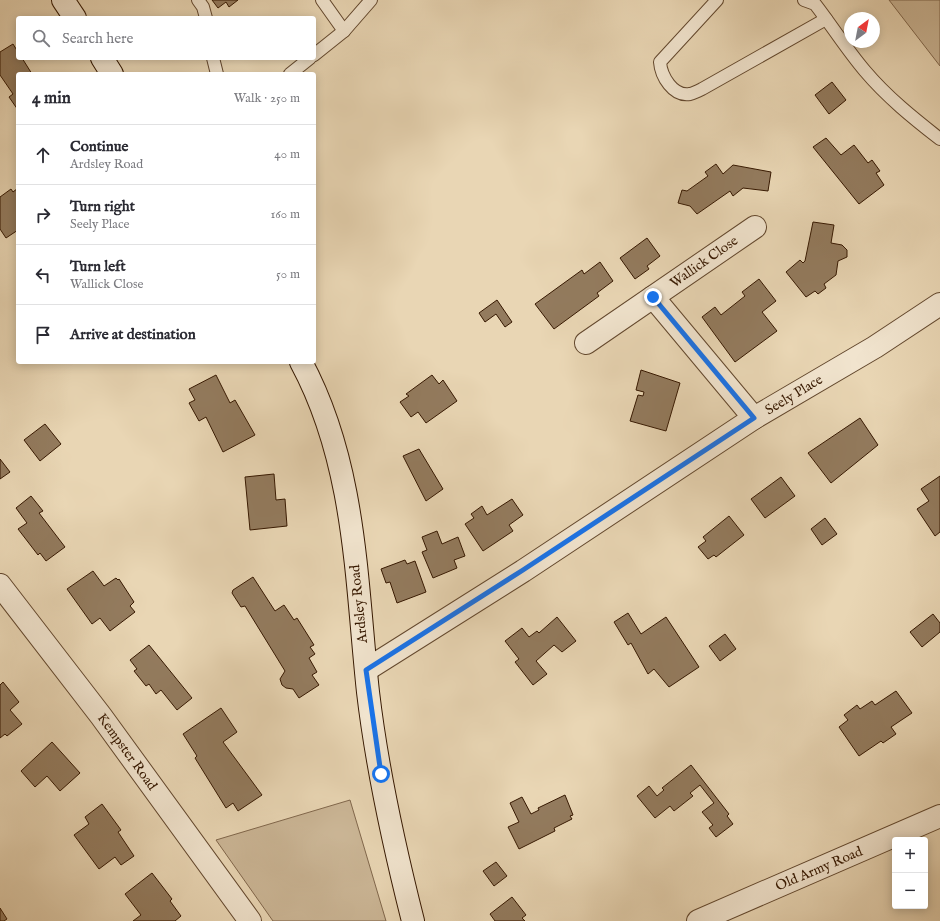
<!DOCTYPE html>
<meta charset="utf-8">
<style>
:root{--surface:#fff;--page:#f2f2f3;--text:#2b2b33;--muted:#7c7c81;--line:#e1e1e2}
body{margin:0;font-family:"IM FELL English",serif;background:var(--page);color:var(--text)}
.controls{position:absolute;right:12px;bottom:12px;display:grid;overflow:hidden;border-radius:4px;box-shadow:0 2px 10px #0003}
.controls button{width:36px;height:36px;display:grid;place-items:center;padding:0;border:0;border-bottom:1px solid var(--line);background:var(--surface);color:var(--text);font:20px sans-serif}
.compass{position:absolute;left:844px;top:12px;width:36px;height:36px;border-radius:50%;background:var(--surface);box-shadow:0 2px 10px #0003;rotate:32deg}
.stop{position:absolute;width:12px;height:12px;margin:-9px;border:3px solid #1a73e8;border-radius:50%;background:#fff}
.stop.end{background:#1a73e8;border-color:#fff;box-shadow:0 1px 4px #0008}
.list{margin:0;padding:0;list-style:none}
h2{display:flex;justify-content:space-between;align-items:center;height:52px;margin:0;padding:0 16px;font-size:17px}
h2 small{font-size:13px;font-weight:400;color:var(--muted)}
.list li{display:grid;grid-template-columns:26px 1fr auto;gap:12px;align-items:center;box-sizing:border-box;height:60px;padding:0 16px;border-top:1px solid var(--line)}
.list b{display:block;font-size:15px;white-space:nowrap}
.list p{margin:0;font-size:13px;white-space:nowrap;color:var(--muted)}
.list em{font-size:13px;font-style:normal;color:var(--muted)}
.icon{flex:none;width:22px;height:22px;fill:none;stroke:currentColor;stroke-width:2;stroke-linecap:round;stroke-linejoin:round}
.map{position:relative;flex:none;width:940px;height:921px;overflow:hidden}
.search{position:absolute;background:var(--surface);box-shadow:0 2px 10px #0003;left:16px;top:16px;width:300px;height:44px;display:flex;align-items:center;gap:10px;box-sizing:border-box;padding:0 14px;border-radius:4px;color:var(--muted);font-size:15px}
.panel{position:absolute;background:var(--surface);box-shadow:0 2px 10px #0003;left:16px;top:72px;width:300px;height:292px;border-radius:4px}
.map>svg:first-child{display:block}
.green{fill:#cbb696;stroke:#80674c}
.building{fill:#937b5e;stroke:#361801}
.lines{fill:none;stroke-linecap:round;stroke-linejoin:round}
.service-casing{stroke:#63482e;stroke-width:14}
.minor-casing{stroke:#63482e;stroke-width:24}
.tertiary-casing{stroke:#63482e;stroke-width:24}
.secondary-casing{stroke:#361801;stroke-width:24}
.service{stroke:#f1e4ce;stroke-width:12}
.minor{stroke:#f1e4ce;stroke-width:22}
.tertiary{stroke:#f1e4ce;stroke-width:22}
.secondary{stroke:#f1e4ce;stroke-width:22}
.route{stroke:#1a73e8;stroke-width:5}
.labels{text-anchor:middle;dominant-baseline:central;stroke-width:3;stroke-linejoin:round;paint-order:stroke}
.street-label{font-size:14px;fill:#361801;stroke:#f1e4ce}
</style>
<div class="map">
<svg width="940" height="921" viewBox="0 0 940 921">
<rect width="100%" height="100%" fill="#e9d6b4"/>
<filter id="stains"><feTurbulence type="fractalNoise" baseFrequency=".005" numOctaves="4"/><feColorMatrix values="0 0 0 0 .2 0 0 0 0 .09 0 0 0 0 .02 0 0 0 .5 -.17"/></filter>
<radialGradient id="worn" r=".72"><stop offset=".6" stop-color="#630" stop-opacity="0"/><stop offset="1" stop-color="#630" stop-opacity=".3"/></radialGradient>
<g class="green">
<polygon points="889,0 940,0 940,66"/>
<polygon points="350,800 386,921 273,921 216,840"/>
</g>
<g class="building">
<polygon points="212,0 238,0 229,7 226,2 218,8"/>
<polygon points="13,44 18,52 18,58 22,58 32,74 18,74 18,110 9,97 13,94 0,75 0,52"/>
<polygon points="832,82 846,100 829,114 815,95"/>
<polygon points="826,138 841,155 854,145 868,163 872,160 880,171 876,173 884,185 859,204 813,147"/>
<polygon points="716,164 723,174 733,165 771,172 768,191 743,188 733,196 730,191 697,214 690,206 678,203 682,190 687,191 708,176 705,172"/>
<polygon points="18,188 18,230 6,238 0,229 0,197 11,189 13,192"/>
<polygon points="813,222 834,225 831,243 842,245 847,250 847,257 838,261 836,275 824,284 826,288 818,294 815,291 806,297 786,272 800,260 803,263 805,261"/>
<polygon points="647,238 660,256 647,266 649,269 635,279 620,258"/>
<polygon points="600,262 613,281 597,293 599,296 554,329 535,304 582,270 584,274"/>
<polygon points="759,279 776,301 762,312 777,331 735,362 702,317 715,307 721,315 745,296 742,292"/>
<polygon points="497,300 512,322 505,327 496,314 485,322 479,313"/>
<polygon points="641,370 680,383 666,431 630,421 638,395 643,396 644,392 636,390"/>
<polygon points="216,375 230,403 235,400 255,435 223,452 206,417 199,421 189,403 195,400 189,389"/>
<polygon points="432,375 439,384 443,380 457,401 426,423 418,412 411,417 400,402 409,396 406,394"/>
<polygon points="860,418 878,445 831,483 808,453"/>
<polygon points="45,424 61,444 40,461 24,440"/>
<polygon points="419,449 443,489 426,501 403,456"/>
<polygon points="0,459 10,472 0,479"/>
<polygon points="274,474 276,500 285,499 287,526 250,530 245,477"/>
<polygon points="940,476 940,532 935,536 917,509 929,501 921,489"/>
<polygon points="781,477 795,496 765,518 751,499"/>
<polygon points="31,496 43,511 39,513 65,547 46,561 40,553 38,555 18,529 27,523 16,508"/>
<polygon points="512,499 523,515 509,525 513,531 483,551 465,524 474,518 471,514 482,506 487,515"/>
<polygon points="729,516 744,535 716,557 714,555 708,559 698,547 706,541 703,537"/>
<polygon points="825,518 837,534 822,545 811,529"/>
<polygon points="437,531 442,544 458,537 465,556 454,560 457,568 433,578 422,552 427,550 422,537"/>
<polygon points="405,560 407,564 415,561 426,592 397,603 390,582 386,583 381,569"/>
<polygon points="93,571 104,586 116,578 118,580 119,579 134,602 130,606 135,612 110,631 100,618 92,624 67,589"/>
<polygon points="253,577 275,611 284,605 294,620 297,618 314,645 310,647 315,654 309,658 317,672 312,675 319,685 299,698 293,689 286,688 282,685 280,679 285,671 245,606 241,607 232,593 233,590"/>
<polygon points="628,613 641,634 666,617 699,667 669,687 654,669 648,674 631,643 628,645 614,622"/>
<polygon points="933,614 940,623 940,632 922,647 910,632"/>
<polygon points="557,617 576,641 562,652 554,645 536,661 547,674 533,685 515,662 519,659 505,641 522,628 529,637 537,631 539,633"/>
<polygon points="725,634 736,649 720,661 709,646"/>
<polygon points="149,645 192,698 177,710 161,690 156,694 149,684 146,686 134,671 137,669 130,660"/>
<polygon points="3,682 19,702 10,710 22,724 7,736 5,734 0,738 0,685"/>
<polygon points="896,691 912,713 891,727 896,734 883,743 881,741 859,756 839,727 848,720 844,715 857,705 860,709 872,701 875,705"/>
<polygon points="221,708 237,732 223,742 262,795 238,811 233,803 226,808 195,758 197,756 183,734"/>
<polygon points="52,742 80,773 60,791 47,776 35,787 21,771"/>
<polygon points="691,765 729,814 727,816 733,824 716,837 709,828 713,825 702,812 714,803 700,785 690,793 693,796 674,811 670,806 655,818 637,796 649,786 657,796 664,790 662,788"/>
<polygon points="565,795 573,815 570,816 572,819 554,828 555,831 519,849 508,827 519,822 510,803 522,797 531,814 539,810 538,808"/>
<polygon points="102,804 121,830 118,832 134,856 121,865 115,857 99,869 74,835 89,824 85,817"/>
<polygon points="496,862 507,876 494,886 483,871"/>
<polygon points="152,873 172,899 170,901 181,916 175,921 133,921 141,915 125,894"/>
<polygon points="512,897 526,915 522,918 525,921 495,921 490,914"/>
<polygon points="0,908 7,919 4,921 0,921"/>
</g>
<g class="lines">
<g class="service-casing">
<g id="service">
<polyline points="198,0 203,7 206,18"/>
<polyline points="322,0 344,31"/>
<path d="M717 0 660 62C661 76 673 97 690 94 694 93 698 91 702 89L826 19"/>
<path d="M804 0 815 4C832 26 847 50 865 71 887 97 913 118 940 139"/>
<polyline points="314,55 344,31 371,0"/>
<polyline points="213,58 217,74"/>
<polyline points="290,74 310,58"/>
</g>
</g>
<g class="minor-casing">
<g id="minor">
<polyline points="653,297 754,418"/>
<polyline points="586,343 755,227"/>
<polyline points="0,585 101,716 250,921"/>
<polyline points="366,670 523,571 754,418 875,347 940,304"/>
</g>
</g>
<g class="tertiary-casing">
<polyline id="tertiary" points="698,921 940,816"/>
</g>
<g class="secondary-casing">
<g id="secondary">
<polyline points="63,0 75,18"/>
<polyline points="102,58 112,74"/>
<path d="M301 362C356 464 356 580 368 692 377 769 394 846 413 921"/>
</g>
</g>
<use href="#service" class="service"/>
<use href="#minor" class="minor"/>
<use href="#tertiary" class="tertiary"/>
<use href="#secondary" class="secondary"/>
</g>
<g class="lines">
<polyline class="route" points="381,774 366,670 523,570 754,418 653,297"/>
</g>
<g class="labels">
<g class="street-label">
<text transform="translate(704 262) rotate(-35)">Wallick Close</text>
<text transform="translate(794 395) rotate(-31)">Seely Place</text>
<text transform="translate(359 604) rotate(-96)">Ardsley Road</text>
<text transform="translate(127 752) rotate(54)">Kempster Road</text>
<text transform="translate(819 869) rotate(-23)">Old Army Road</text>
</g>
</g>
<rect width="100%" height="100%" filter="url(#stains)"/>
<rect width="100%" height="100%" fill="url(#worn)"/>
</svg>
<div class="controls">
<button>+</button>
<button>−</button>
</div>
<svg class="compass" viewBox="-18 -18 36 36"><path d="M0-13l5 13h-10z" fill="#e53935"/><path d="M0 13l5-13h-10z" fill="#7c7c81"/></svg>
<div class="stop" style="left:381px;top:774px"></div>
<div class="stop end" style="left:653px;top:297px"></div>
<div class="search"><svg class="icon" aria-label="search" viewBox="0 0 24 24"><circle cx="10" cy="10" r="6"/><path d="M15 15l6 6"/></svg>Search here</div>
<section class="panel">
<h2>4 min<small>Walk · 250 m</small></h2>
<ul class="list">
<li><svg class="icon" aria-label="ahead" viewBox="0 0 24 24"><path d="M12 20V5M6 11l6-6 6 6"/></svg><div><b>Continue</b><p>Ardsley Road</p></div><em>40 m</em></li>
<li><svg class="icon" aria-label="right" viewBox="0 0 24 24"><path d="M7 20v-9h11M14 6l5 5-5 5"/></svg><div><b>Turn right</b><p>Seely Place</p></div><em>160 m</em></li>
<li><svg class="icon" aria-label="left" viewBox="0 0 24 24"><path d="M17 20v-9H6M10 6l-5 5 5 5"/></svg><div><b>Turn left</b><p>Wallick Close</p></div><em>50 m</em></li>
<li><svg class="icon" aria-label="arrive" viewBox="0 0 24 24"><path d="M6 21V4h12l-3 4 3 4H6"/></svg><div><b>Arrive at destination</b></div></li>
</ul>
</section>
</div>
